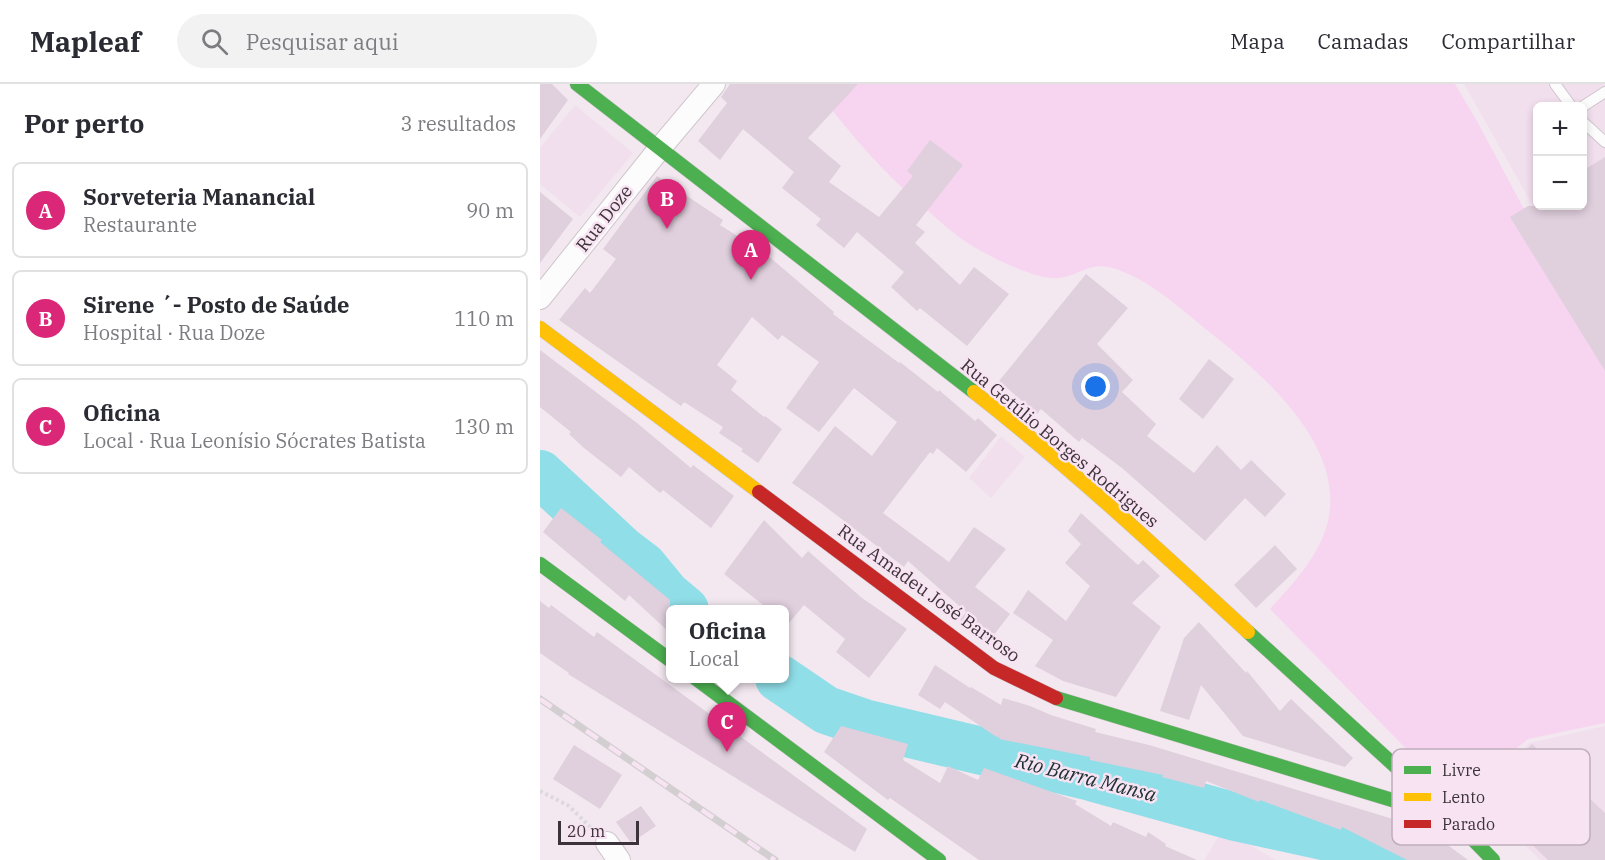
<!DOCTYPE html>
<html lang="pt">
<meta charset="utf-8">
<style>
:root{--surface:#fff;--page:#f2f2f3;--text:#2b2b33;--muted:#7c7c81;--line:#e1e1e2;--accent:#db2777}
body{margin:0;font-family:"IBM Plex Serif",serif;background:var(--page);color:var(--text)}
.controls{position:absolute;right:18px;top:18px;display:grid;overflow:hidden;border-radius:9px;box-shadow:0 3px 9px #0003}
.controls button{width:54px;height:54px;display:grid;place-items:center;padding:0;border:0;border-bottom:2px solid var(--line);background:var(--surface);color:var(--text);font:30px sans-serif}
.scale{position:absolute;left:18px;bottom:15px;width:81px;box-sizing:border-box;padding-left:6px;border:3px solid #3b3339;border-top:0;font-size:16px;line-height:21px;white-space:nowrap;color:#3b3339;-webkit-text-stroke:4px #f8e3f3;paint-order:stroke}
.you{position:absolute;left:556px;top:303px;width:21px;height:21px;margin:-15px;border:4px solid #fff;border-radius:50%;background:#1a73e8;box-shadow:0 0 0 9px #1a73e833}
.badge{display:grid;place-items:center;width:39px;height:39px;border-radius:50%;background:var(--accent);color:#fff;font-size:20px;font-weight:700}
.pin{position:absolute;translate:-50% -50px;filter:drop-shadow(0 2px 3px #0008)}
.pin::after{content:'';position:absolute;top:32px;width:21px;height:18px;background:inherit;clip-path:polygon(0 0,100% 0,50% 100%)}
.popup{position:absolute;left:126px;top:521px;width:123px;height:78px;box-sizing:border-box;display:grid;place-content:center;border-radius:9px;background:var(--surface);filter:drop-shadow(0 2px 4px #0005);font-size:20px;white-space:nowrap;color:var(--muted)}
.popup b{font-size:22px;color:var(--text)}
.popup::after{content:'';position:absolute;left:50%;top:100%;margin-left:-12px;border:12px solid transparent;border-top-color:var(--surface)}
.list{margin:0;padding:0;list-style:none}
h2{display:flex;justify-content:space-between;align-items:center;height:78px;margin:0;padding:0 24px;font-size:26px}
h2 small{font-size:20px;font-weight:400;color:var(--muted)}
.list li{display:grid;grid-template-columns:39px 1fr auto;gap:18px;align-items:center;box-sizing:border-box;height:96px;margin:0 12px 12px;padding:0 12px;border:2px solid var(--line);border-radius:9px}
.list b{display:block;font-size:22px;white-space:nowrap}
.list p{margin:0;font-size:20px;white-space:nowrap;color:var(--muted)}
.list em{font-size:20px;font-style:normal;color:var(--muted)}
.icon{flex:none;width:33px;height:33px;fill:none;stroke:currentColor;stroke-width:2;stroke-linecap:round;stroke-linejoin:round}
.map{position:relative;flex:none;width:1065px;height:776px;overflow:hidden}
header{display:flex;align-items:center;gap:36px;box-sizing:border-box;height:84px;padding:0 30px;background:var(--surface);border-bottom:2px solid var(--line)}
header strong{font-size:28px}
nav{display:flex;gap:33px;margin-inline-start:auto;font-size:21px}
.search{width:420px;height:54px;background:var(--page);display:flex;align-items:center;gap:15px;box-sizing:border-box;padding:0 21px;border-radius:33px;color:var(--muted);font-size:22px}
main{display:flex}
aside{flex:1;background:var(--surface)}
.map>svg:first-child{display:block}
.built{fill:#f2dfee;fill-rule:evenodd}
.green{fill:#f7d5f1}
.lines{fill:none;stroke-linecap:round;stroke-linejoin:round}
.river{stroke:#90dee8;stroke-width:48}
.building{fill:#e0cfdd}
.lane-casing{stroke:#cfc6cd;stroke-width:12}
.street-casing{stroke:#cfc6cd;stroke-width:24}
.fast-casing{stroke:#cfc6cd;stroke-width:15}
.slow-casing{stroke:#cfc6cd;stroke-width:15}
.jam-casing{stroke:#cfc6cd;stroke-width:15}
.path{stroke:#dcd9dc;stroke-width:4;stroke-dasharray:3 3;stroke-linecap:butt}
.lane{stroke:#fdfcfd;stroke-width:10}
.street{stroke:#fdfcfd;stroke-width:22}
.fast{stroke:#4caf50;stroke-width:14}
.slow{stroke:#ffc107;stroke-width:14}
.jam{stroke:#c62828;stroke-width:14}
.rail-casing{stroke:#d3cfd1;stroke-width:7}
.rail{stroke:#f8e3f3;stroke-width:4.5;stroke-dasharray:14;stroke-linecap:butt}
.labels{text-anchor:middle;dominant-baseline:central;stroke-width:5;stroke-linejoin:round;paint-order:stroke}
.street-label{font-size:18px;fill:#3b3339;stroke:#f8e3f3}
.water-label{font-size:20px;font-style:italic;fill:#1b3032;stroke:#f8e3f3}
.key{fill:#f8e3f3;stroke:#bfaebb;stroke-width:1.5}
.key-label{font-size:16px;fill:#3b3339}
</style>
<header>
<strong>Mapleaf</strong>
<div class="search"><svg class="icon" aria-label="search" viewBox="0 0 24 24"><circle cx="10" cy="10" r="6"/><path d="M15 15l6 6"/></svg>Pesquisar aqui</div>
<nav><a>Mapa</a><a>Camadas</a><a>Compartilhar</a></nav>
</header>
<main>
<aside>
<h2>Por perto<small>3 resultados</small></h2>
<ul class="list">
<li><span class="badge">A</span><div><b>Sorveteria Manancial</b><p>Restaurante</p></div><em>90 m</em></li>
<li><span class="badge">B</span><div><b>Sirene ´- Posto de Saúde</b><p>Hospital · Rua Doze</p></div><em>110 m</em></li>
<li><span class="badge">C</span><div><b>Oficina</b><p>Local · Rua Leonísio Sócrates Batista</p></div><em>130 m</em></li>
</ul>
</aside>
<div class="map">
<svg width="1065" height="776" viewBox="0 0 1065 776">
<rect width="100%" height="100%" fill="#f3e8f0"/>
<g class="built">
<path d="M924 0H1065V249ZM998 22H1042V122H998Z"/>
<polygon points="35,21 93,69 40,133 0,100 0,64"/>
<polygon points="461,352 485,373 451,414 429,394"/>
<polygon points="1065,642 1065,776 1000,776 941,719 989,659"/>
<polygon points="683,745 736,776 664,776"/>
</g>
<path class="green" d="M272 0H915L937 37 1027 206 1065 259V639L988 655 977 664 931 727 879 678 730 525C750 503 772 480 783 452 816 373 730 297 677 254 645 229 614 198 576 185 549 176 542 191 519 194 498 197 453 174 434 163 417 153 403 140 388 127 343 89 307 47 272 0Z"/>
<g class="lines">
<g class="river">
<polyline points="0,390 82,466 103,482 126,510 145,526"/>
<polyline points="239,594 286,626 324,639 551,693 696,733 806,757 848,769 860,776"/>
</g>
</g>
<g class="building">
<polygon points="0,0 12,0 28,16 0,55"/>
<polygon points="190,0 318,0 268,54 301,82 289,98 339,133 373,92 367,87 390,56 423,81 376,141 385,148 375,159 420,201 434,183 469,210 427,262 380,224 377,227 351,203 364,188 317,148 304,164 276,141 281,135 242,104 254,88 203,45 180,76 158,57 187,19 181,13"/>
<polygon points="1065,73 1065,287 970,133 988,122 1042,122 1042,87"/>
<polygon points="117,92 183,136 180,141 226,170 294,228 293,230 359,279 360,278 398,308 399,306 435,337 438,334 457,351 426,388 397,364 393,370 390,368 343,429 409,478 434,443 466,465 435,503 470,530 449,557 420,536 426,528 368,477 364,483 282,420 252,399 295,342 332,372 357,338 314,304 279,348 246,324 279,278 242,251 238,256 212,233 177,281 197,297 191,306 224,333 225,332 242,345 218,379 201,367 203,365 179,349 183,343 144,318 141,322 19,236 45,204 50,209 76,175 63,165"/>
<polygon points="0,108 33,135 0,179"/>
<polygon points="546,190 588,224 557,260 593,296 582,308 616,340 607,352 654,389 677,361 701,386 711,376 746,410 725,433 705,414 665,457 582,384 542,354 539,358 501,325 497,330 459,297"/>
<polygon points="0,266 97,339 151,384 153,381 194,412 171,444 123,406 120,409 89,383 81,393 44,364 29,350 31,348 0,323"/>
<polygon points="669,275 694,295 663,335 639,315"/>
<polygon points="21,424 62,456 60,458 130,516 130,549 89,511 85,517 3,448"/>
<polygon points="541,429 598,481 603,476 620,492 592,519 621,543 576,613 523,597 495,582 513,556 473,529 488,506 526,537 550,502 525,479 541,460 528,447"/>
<polygon points="224,436 262,474 268,467 322,514 367,545 329,594 296,568 305,555 264,521 244,545 244,525 228,525 184,490"/>
<polygon points="735,461 757,485 716,524 694,501"/>
<polygon points="0,517 9,524 11,521 54,553 57,548 327,745 315,768 28,590 29,589 0,569"/>
<polygon points="659,538 706,589 707,587 740,627 751,615 813,674 805,683 703,652 661,601 649,636 620,627 644,554"/>
<polygon points="395,581 430,604 431,603 461,621 463,614 490,622 511,631 556,645 555,648 609,661 886,745 928,776 867,776 802,743 801,746 720,716 719,718 666,697 664,704 622,693 623,691 550,676 550,673 459,655 460,654 455,652 405,618 400,625 378,611"/>
<polygon points="301,642 368,660 363,676 400,699 408,682 438,696 444,684 537,717 535,720 571,742 573,738 606,753 608,748 626,760 625,762 657,776 439,776 350,714 348,716 284,668"/>
<polygon points="992,660 1065,729 1065,776 1008,776 942,713"/>
<polygon points="34,661 82,691 60,725 13,695"/>
<polygon points="101,722 116,742 91,759 76,738"/>
</g>
<g class="lines">
<g class="lane-casing">
<g id="lane">
<polyline points="1015,0 1031,22"/>
<polyline points="1042,23 1065,8"/>
<polyline points="1042,37 1065,58"/>
</g>
</g>
<g class="street-casing">
<g id="street">
<polyline points="0,214 120,64 174,0"/>
<polyline points="67,759 79,776"/>
</g>
</g>
<g class="fast-casing">
<g id="fast">
<polyline points="37,0 434,308"/>
<polyline points="0,480 130,576"/>
<polyline points="708,548 912,734 953,776"/>
<polyline points="155,594 399,776"/>
<polyline points="516,614 905,732"/>
</g>
</g>
<g class="slow-casing">
<g id="slow">
<polyline points="0,244 219,408"/>
<path d="M434 308C530 383 619 466 708 548"/>
</g>
</g>
<g class="jam-casing">
<polyline id="jam" points="219,408 454,584 516,614"/>
</g>
<polyline class="path" points="0,707 29,722 51,744"/>
<use href="#lane" class="lane"/>
<use href="#street" class="street"/>
<use href="#fast" class="fast"/>
<use href="#slow" class="slow"/>
<use href="#jam" class="jam"/>
<g class="rail-casing">
<polyline id="rail" points="0,615 235,776"/>
</g>
<use href="#rail" class="rail"/>
</g>
<g class="labels">
<g class="street-label">
<text transform="translate(64 134) rotate(-52)">Rua Doze</text>
<text transform="translate(520 359) rotate(40)">Rua Getúlio Borges Rodrigues</text>
<text transform="translate(389 509) rotate(36)">Rua Amadeu José Barroso</text>
</g>
<g class="water-label">
<text transform="translate(546 693) rotate(14)">Rio Barra Mansa</text>
</g>
</g>
<rect x="852" y="665" width="198" height="96" rx="9" class="key"/>
<rect x="864" y="682" width="27" height="8" fill="#4caf50"/>
<rect x="864" y="709" width="27" height="8" fill="#ffc107"/>
<rect x="864" y="736" width="27" height="8" fill="#c62828"/>
<g class="key-label">
<text x="902" y="692">Livre</text>
<text x="902" y="719">Lento</text>
<text x="902" y="746">Parado</text>
</g>
</svg>
<div class="controls">
<button>+</button>
<button>−</button>
</div>
<div class="scale">20 m</div>
<div class="you"></div>
<div class="pin badge" style="left:211px;top:196px">A</div>
<div class="pin badge" style="left:127px;top:145px">B</div>
<div class="pin badge" style="left:187px;top:668px">C</div>
<div class="popup"><b>Oficina</b>Local</div>
</div>
</main>
